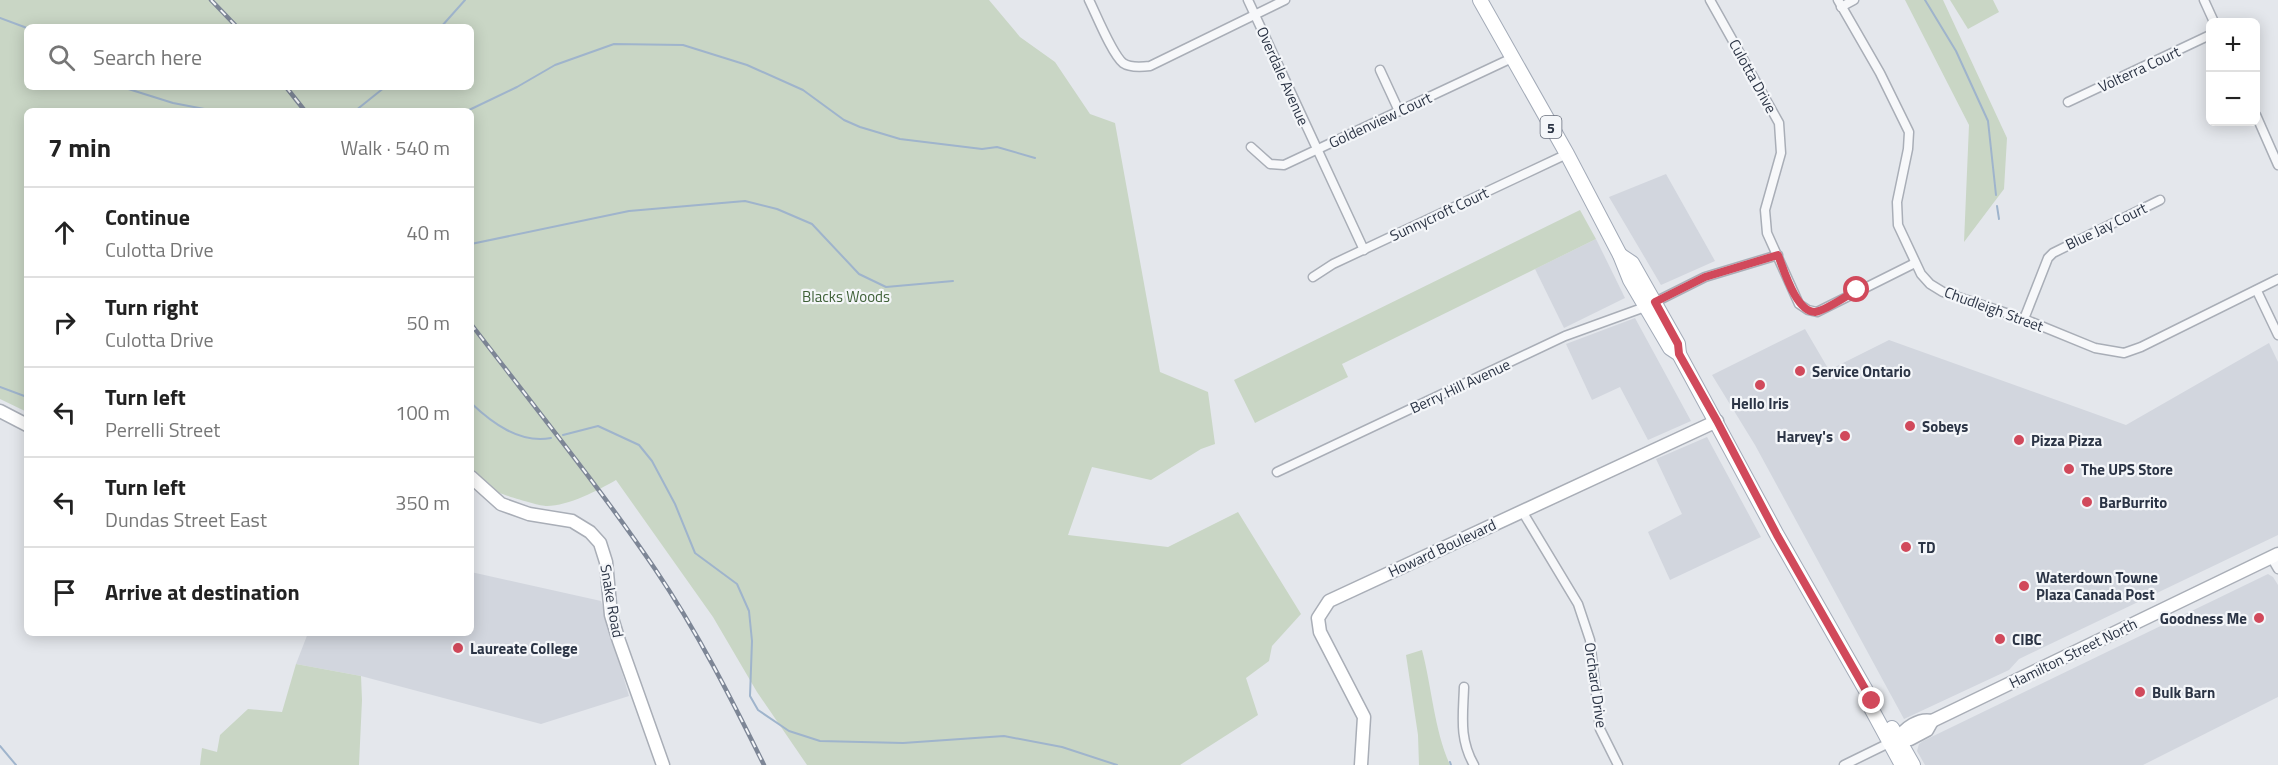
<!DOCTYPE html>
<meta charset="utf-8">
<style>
:root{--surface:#fff;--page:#f2f2f2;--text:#222;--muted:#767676;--line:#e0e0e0}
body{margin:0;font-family:"Titillium Web",sans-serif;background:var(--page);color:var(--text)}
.controls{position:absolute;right:18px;top:18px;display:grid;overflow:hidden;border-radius:9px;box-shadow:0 3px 15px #0003}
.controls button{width:54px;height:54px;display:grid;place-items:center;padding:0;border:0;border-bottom:2px solid var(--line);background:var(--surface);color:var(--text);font:30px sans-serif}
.stop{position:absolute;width:18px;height:18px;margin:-14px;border:4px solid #d1495b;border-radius:50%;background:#fff}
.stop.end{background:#d1495b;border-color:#fff;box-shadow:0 2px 6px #0008}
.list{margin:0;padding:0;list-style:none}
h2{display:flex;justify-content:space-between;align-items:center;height:78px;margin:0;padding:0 24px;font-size:26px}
h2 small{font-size:20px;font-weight:400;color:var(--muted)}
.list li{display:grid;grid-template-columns:39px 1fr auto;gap:18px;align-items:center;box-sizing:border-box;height:90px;padding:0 24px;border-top:2px solid var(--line)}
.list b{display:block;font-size:22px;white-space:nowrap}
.list p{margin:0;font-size:20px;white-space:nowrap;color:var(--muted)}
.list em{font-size:20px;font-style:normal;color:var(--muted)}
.icon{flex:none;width:33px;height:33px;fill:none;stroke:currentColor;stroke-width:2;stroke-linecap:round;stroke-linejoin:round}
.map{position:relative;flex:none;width:2278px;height:765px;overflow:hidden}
.search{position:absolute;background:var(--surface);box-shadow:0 3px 15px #0003;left:24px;top:24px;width:450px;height:66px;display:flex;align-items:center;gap:15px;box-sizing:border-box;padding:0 21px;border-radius:9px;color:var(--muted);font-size:22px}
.panel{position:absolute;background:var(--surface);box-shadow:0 3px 15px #0003;left:24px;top:108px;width:450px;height:528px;border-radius:9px}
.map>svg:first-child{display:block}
.built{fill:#d2d6de}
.green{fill:#c9d6c5;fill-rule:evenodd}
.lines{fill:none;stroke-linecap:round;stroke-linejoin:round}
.stream{stroke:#9fb4cc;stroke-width:2}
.street-casing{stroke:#a9aeb7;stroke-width:11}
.secondary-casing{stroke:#a9aeb7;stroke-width:15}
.primary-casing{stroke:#a3abb8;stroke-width:16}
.street{stroke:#f7f8fa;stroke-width:8}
.secondary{stroke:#fff;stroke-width:12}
.primary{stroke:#fff;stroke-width:14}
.rail-casing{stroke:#7d8696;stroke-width:4.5}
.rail{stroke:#f4f6f9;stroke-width:2;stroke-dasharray:7;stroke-linecap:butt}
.route{stroke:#d1495b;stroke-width:8}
.poi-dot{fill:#d1495b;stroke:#f4f6f9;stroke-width:2}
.labels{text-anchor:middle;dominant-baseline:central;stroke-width:4.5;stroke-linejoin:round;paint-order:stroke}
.shield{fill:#f4f6f9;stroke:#676e7b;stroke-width:1.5}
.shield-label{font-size:14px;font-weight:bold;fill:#2b3445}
.street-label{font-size:15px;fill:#2b3445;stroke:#f4f6f9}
.park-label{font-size:15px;fill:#3f6138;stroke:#f4f6f9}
.poi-label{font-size:15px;font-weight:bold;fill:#2b3445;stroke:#f4f6f9;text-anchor:start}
</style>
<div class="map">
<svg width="2278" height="765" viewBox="0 0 2278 765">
<rect width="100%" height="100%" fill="#e4e7ec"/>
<g class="built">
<polygon points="1666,174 1715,261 1661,285 1609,197"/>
<polygon points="1596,239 1625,298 1564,328 1535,269"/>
<polygon points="1635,318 1691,421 1648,440 1620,387 1592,400 1566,344"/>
<polygon points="1805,329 1829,370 1889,340 2126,425 2269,343 2278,362 2278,535 2019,659 2009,670 1904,719 1755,445 1712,375"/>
<polygon points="1707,437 1761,537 1670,580 1648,532 1682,514 1656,459"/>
<polygon points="471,572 601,601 629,696 541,724 361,676 296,664 308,633 471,633"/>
<polygon points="2268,574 2273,577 2278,585 2278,697 2143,765 1925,765 1917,751 1919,744 1923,741"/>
</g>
<g class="green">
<path d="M0 0H989L1020 37 1055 62 1090 114 1115 123 1160 372 1208 392 1215 444 1201 449 1151 480 1092 467 1068 535 1168 547 1238 512 1301 614 1272 646 1269 661 1246 678 1258 715 1180 765H807L757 692 713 617 616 480C599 490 568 506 547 506 538 506 497 493 489 489 482 485 477 478 471 474V111H27V412L0 399ZM27 27H471V87H27Z"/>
<polygon points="1905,0 1943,0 2007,138 2004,189 1964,242 1969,125"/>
<polygon points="1950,0 1993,0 1999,12 1968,29"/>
<polygon points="1580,210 1596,239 1342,364 1348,377 1255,423 1234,380"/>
<path d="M1422 650C1432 688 1434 729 1450 765H1419L1418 735 1406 655Z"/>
<polygon points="296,664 361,676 362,700 359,765 200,765 202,748 217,752 220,735 248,709 282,712"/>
</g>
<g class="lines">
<g class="stream">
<polyline points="1925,0 1956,51 1988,121 1996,195"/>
<polyline points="0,18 27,28"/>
<polyline points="441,27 465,0"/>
<polyline points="122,87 173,103 215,111"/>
<polyline points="355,111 385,87"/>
<polyline points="467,111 517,87 555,65 614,44 683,45 747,65 803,90 844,120 860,127 900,139 982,149 997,147 1035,158"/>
<polyline points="1997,206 1999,219"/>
<polyline points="471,244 629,211 745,201 777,209 812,224 859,274 886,287 953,281"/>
<polyline points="0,387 27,397"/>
<path d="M471 403C492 423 520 444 551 438"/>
<polyline points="563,435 598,426 639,445 652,461 675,504 695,553 737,584 749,611 752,641 750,696 758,710 789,731 820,741 903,743 1004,736 1062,747 1117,765"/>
<polyline points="0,746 16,765"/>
<polyline points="1450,762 1451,765"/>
</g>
<g class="street-casing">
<g id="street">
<path d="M1089 0C1096 14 1112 54 1123 63 1130 68 1142 67 1150 66L1285 0"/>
<polyline points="1248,0 1364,250"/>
<polyline points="1710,0 1779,123 1781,153 1765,210 1767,233 1799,304 1808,310 1817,312 1915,263"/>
<polyline points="1838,0 1880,73 1909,132 1908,149 1897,202 1898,225 1921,274 1930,284 1943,292 2024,319 2095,348 2124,353 2141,347 2278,279"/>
<polyline points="2204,0 2214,22"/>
<polyline points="1841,7 1854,0"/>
<polyline points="1380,70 1399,111"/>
<polyline points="2068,102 2210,35"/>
<polyline points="2256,115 2278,165"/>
<polyline points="1251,147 1270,164 1284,165 1512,58"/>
<polyline points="1313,277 1333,264 1567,154"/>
<polyline points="2257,291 2278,335"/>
<polyline points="2024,319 2048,258 2053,253 2160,200"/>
<polyline points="1277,472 1565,336 1645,307 1705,277 1778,255"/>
<polyline points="1522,511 1578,604 1590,640 1600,729 1618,765"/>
<polyline points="2271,557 2278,569"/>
<path d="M1464 687C1463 716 1459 739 1474 765"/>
<polyline points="1844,765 1889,743"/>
</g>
</g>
<g class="secondary-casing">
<g id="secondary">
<polyline points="0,411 27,425"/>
<polyline points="471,477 501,504 529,514 572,521 590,532 600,543 606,562 611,615 619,641 663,765"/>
<path d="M1898 739C1905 728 1919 718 1932 721L2278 554"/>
<polyline points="1894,741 1910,739 1927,730 1932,721"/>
<polyline points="1361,765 1364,717 1320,632 1318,618 1329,601 1717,421"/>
</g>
</g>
<g class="primary-casing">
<g id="primary">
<polyline points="1480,0 1567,154 1620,255 1630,280 1670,348 1679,354 1692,378 1777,535 1872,701 1871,708 1902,765"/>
<polyline points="1620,255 1632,263 1678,344 1679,354"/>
<polyline points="1892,728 1913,765"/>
</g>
</g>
<use href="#street" class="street"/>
<use href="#secondary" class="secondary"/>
<use href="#primary" class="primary"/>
<g class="rail-casing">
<g id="rail">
<polyline points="211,0 237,27"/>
<polyline points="286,87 305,111"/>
<path d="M471 324C533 405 598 485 655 569 697 631 731 698 764 765"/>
</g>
</g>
<use href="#rail" class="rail"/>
</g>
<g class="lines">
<path class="route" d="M1857 290C1848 295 1825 311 1815 312 1796 312 1784 270 1778 255L1705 277 1655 302 1678 344 1679 354 1717 421 1777 535 1872 701"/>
</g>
<g class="poi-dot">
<circle cx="1800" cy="371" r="6"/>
<circle cx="1760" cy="385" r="6"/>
<circle cx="1910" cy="426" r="6"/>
<circle cx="1845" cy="436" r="6"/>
<circle cx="2019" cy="440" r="6"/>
<circle cx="2069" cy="469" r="6"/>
<circle cx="2087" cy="502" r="6"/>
<circle cx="1906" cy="547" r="6"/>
<circle cx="2024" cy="586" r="6"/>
<circle cx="2259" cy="618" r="6"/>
<circle cx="2000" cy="639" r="6"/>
<circle cx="458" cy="648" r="6"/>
<circle cx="2140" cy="692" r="6"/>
</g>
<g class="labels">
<rect class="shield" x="1540.5" y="116" width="21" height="22" rx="4.5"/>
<g class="shield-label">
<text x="1551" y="127">5</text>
</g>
<g class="street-label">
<text transform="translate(2139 69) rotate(-25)">Volterra Court</text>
<text transform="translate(1283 76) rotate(66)">Overdale Avenue</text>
<text transform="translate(1753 76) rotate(61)">Culotta Drive</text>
<text transform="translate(1380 120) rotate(-25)">Goldenview Court</text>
<text transform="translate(1439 214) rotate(-25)">Sunnycroft Court</text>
<text transform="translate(2106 226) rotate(-26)">Blue Jay Court</text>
<text transform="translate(1994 309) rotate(20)">Chudleigh Street</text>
<text transform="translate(1460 386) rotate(-25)">Berry Hill Avenue</text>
<text transform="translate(1442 548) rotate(-25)">Howard Boulevard</text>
<text transform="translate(612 601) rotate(80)">Snake Road</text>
<text transform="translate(2073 653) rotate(-26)">Hamilton Street North</text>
<text transform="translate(1596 685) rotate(82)">Orchard Drive</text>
</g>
<g class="park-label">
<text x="846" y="296">Blacks Woods</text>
</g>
<g class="poi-label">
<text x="1812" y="371">Service Ontario</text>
<text x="1760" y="403" text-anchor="middle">Hello Iris</text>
<text x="1922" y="426">Sobeys</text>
<text x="1833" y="436" text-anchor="end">Harvey's</text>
<text x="2031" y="440">Pizza Pizza</text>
<text x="2081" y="469">The UPS Store</text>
<text x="2099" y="502">BarBurrito</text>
<text x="1918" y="547">TD</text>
<text x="2036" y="577">Waterdown Towne<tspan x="2036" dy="17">Plaza Canada Post</tspan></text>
<text x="2247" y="618" text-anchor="end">Goodness Me</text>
<text x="2012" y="639">CIBC</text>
<text x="470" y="648">Laureate College</text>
<text x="2152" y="692">Bulk Barn</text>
</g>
</g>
</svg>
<div class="controls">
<button>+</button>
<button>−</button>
</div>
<div class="stop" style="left:1857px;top:290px"></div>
<div class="stop end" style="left:1872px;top:701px"></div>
<div class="search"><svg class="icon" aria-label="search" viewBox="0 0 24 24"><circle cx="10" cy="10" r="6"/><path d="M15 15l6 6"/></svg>Search here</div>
<section class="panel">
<h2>7 min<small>Walk · 540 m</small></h2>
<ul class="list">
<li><svg class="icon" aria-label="ahead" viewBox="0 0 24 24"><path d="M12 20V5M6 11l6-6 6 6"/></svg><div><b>Continue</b><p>Culotta Drive</p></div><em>40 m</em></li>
<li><svg class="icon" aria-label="right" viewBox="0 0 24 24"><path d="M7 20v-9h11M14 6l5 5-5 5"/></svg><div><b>Turn right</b><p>Culotta Drive</p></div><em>50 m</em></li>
<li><svg class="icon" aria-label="left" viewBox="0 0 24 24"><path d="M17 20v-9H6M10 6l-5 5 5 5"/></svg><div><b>Turn left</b><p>Perrelli Street</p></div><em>100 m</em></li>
<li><svg class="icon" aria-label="left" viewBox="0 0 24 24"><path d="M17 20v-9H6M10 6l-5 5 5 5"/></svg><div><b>Turn left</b><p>Dundas Street East</p></div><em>350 m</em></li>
<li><svg class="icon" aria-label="arrive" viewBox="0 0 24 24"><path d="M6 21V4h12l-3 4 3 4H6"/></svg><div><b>Arrive at destination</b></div></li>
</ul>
</section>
</div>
